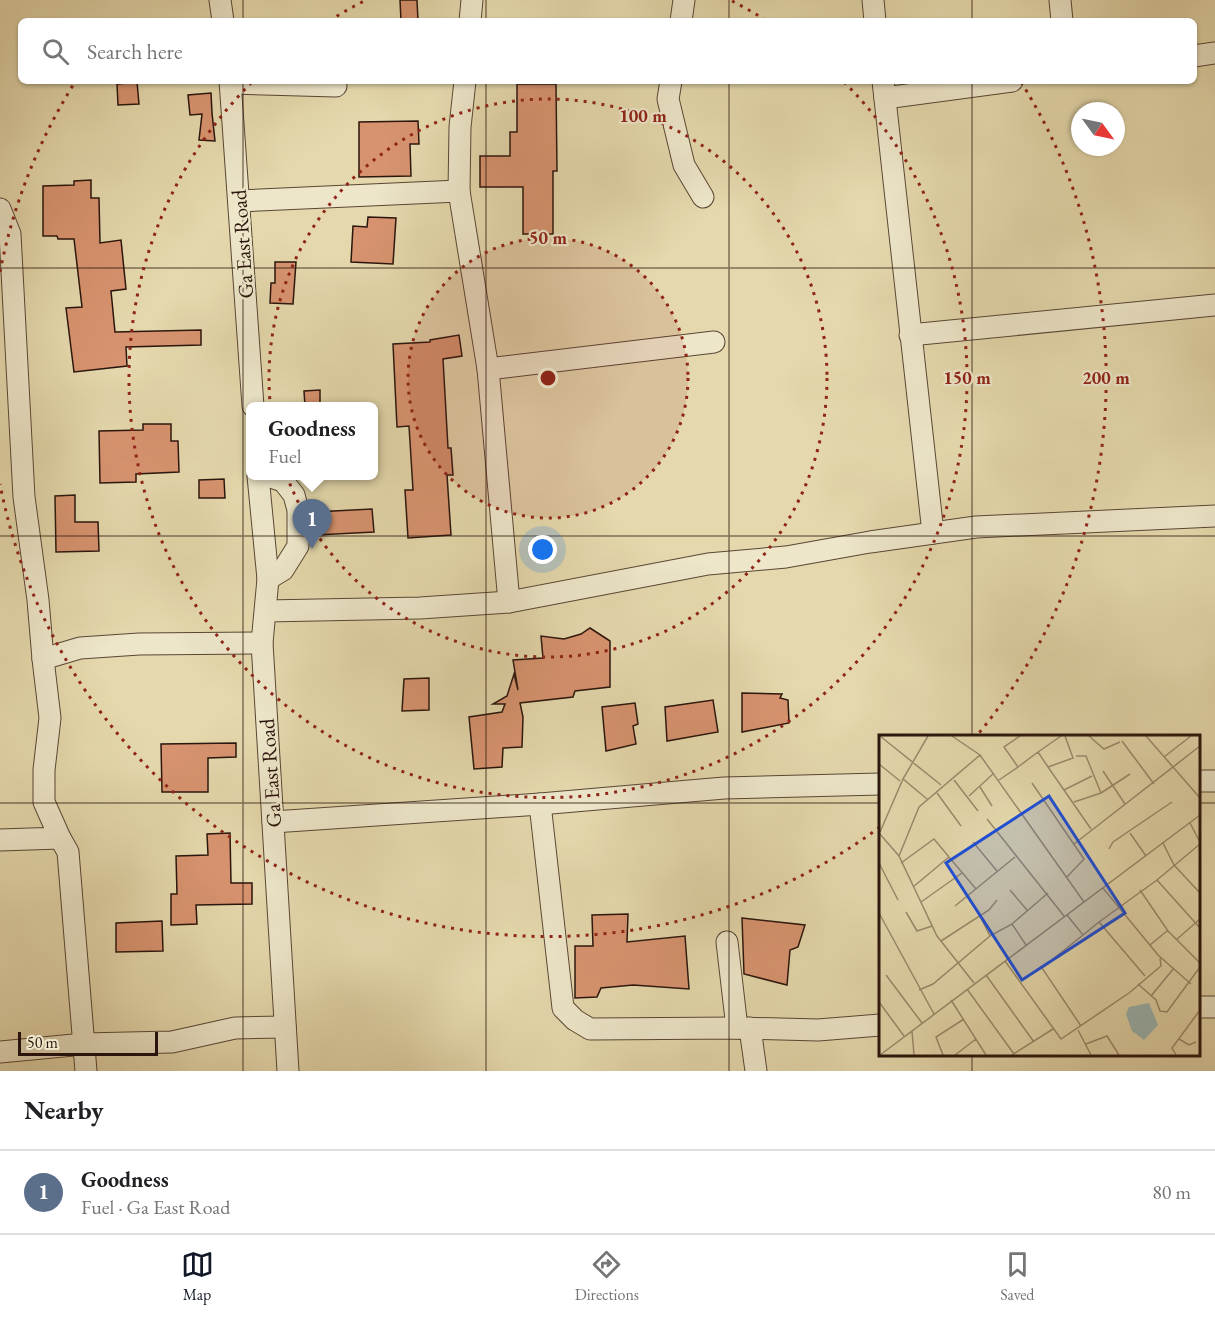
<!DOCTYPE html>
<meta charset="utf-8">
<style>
:root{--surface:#fff;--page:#f2f2f2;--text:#202124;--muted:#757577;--line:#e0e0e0;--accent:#111827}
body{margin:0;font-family:"EB Garamond",serif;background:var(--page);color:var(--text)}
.compass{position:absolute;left:1071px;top:102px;width:54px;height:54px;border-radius:50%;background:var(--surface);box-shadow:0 2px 4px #0004;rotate:123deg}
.scale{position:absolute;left:18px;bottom:15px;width:140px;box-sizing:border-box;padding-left:6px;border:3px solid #2b150d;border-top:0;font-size:16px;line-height:21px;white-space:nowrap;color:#2b150d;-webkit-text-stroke:4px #ede6c9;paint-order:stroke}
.you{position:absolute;left:543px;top:550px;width:21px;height:21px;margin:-15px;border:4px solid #fff;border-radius:50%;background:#1a73e8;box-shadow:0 0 0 9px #1a73e833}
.badge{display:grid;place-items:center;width:39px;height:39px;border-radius:50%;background:var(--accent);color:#fff;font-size:20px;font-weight:700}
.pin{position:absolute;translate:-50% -50px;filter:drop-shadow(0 2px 3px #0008)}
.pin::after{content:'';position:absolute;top:32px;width:21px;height:18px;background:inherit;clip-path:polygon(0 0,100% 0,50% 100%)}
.popup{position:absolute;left:246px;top:402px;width:132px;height:78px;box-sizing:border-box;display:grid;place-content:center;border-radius:9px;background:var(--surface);filter:drop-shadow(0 2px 4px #0005);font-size:20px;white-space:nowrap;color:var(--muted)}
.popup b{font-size:22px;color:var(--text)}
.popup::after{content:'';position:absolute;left:50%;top:100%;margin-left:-12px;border:12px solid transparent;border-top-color:var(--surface)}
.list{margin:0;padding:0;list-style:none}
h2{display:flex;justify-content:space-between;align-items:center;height:78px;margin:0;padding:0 24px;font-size:26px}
h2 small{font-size:20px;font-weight:400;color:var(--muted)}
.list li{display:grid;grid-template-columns:39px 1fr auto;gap:18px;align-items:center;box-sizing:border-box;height:84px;padding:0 24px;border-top:2px solid var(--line)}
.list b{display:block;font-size:22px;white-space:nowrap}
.list p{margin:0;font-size:20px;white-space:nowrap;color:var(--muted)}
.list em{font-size:20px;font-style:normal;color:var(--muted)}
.icon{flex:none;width:33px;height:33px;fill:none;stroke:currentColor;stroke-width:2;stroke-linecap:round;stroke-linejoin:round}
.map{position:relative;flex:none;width:1215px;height:1071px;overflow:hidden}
.search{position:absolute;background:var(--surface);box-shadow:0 2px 4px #0004;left:18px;right:18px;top:18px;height:66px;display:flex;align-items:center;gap:15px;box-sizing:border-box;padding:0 21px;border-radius:9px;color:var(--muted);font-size:22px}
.sheet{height:162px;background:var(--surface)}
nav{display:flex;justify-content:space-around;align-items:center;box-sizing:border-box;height:84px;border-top:2px solid var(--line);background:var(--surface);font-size:16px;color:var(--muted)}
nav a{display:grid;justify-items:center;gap:3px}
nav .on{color:var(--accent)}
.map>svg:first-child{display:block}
.building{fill:#d7936f;stroke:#2b150d;stroke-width:1.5}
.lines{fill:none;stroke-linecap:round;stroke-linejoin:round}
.minor-casing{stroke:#594635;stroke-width:23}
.minor{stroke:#ede6c9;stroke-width:21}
.grid{fill:none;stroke:#2b150d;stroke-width:1.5;stroke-opacity:0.55}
.ring{fill:none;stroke:#8f2418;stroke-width:3;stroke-dasharray:3 6}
.labels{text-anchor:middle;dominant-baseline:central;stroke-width:4.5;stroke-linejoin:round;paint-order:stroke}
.street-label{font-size:21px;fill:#2b150d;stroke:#ede6c9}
.inset-road{fill:none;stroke:#9a8a6c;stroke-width:1.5}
.view{fill:#1d4ed8;fill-opacity:0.15;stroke:#1d4ed8;stroke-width:3}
.inset-edge{fill:none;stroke:#2b150d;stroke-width:3}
.centre{fill:#8f2418;stroke:#ede6c9;stroke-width:3}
.ring-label{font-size:18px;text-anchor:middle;font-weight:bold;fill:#8f2418;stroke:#ede6c9;stroke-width:4.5;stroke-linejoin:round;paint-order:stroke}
</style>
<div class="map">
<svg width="1215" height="1071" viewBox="0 0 1215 1071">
<rect width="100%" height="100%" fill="#e4d8ac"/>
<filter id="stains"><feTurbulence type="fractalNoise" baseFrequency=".00333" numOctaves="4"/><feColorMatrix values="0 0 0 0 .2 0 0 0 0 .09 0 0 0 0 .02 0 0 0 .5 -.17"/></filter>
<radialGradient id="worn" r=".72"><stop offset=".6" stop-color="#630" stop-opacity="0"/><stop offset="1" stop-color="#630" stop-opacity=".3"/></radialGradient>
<g class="building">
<polygon points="400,0 417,0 418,21 401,21"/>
<polygon points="137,82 139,104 118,105 117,84"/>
<polygon points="517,84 556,84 557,171 553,171 553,234 523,234 523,187 480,187 480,156 510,156 510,132 517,132"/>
<polygon points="211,93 212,113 215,141 199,140 202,114 190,115 188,95"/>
<polygon points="418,121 419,144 410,144 411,176 359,177 359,122"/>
<polygon points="91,180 91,198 99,198 100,243 121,240 126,289 111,291 115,332 201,330 201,345 126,347 127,366 74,372 66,308 82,307 74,239 58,239 57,236 43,236 43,186 74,185 74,181"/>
<polygon points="368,217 396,218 393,264 351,262 353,226 367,227"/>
<polygon points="275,262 296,262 293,304 270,303 271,283 275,283"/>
<polygon points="459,335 462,356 443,359 448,448 451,448 453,475 447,475 451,535 408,538 405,490 413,490 409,426 397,427 393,344 430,342 430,340"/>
<polygon points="320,390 320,406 305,406 304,391"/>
<polygon points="143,424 171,424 171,441 178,441 179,472 136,474 136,482 100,483 99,431 143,430"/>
<polygon points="224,479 225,498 199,498 199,480"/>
<polygon points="75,495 75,522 98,522 99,551 56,552 55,496"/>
<polygon points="372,509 374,532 316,535 314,512"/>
<polygon points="590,628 610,641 610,687 575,691 573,697 520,703 523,717 522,747 503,748 502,767 474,769 469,717 502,712 505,704 493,704 507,696 514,674 518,690 513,660 543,658 541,636 564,639 581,634"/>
<polygon points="429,678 429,710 402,711 404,679"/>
<polygon points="742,693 782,694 780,698 788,700 789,723 742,732"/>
<polygon points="713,700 718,732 667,741 665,707"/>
<polygon points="635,703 638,724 633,726 636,744 606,751 602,707"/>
<polygon points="236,743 236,757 208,758 208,792 162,792 161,744"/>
<polygon points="230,833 231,883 252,883 252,904 196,905 197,924 171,925 171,894 177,894 176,856 208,855 207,834"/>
<polygon points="628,914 627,942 685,936 689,989 633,985 601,988 597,997 575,998 575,946 593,946 592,915"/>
<polygon points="742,918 805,925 798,947 790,950 787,985 744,974"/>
<polygon points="162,921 163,951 116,952 116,923"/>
</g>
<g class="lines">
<g class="minor-casing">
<g id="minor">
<polyline points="220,0 223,21"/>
<polyline points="873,0 875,21"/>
<polyline points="1060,0 1062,21"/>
<polyline points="470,21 472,0"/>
<polyline points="681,21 684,0"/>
<polyline points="1194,56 1215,53"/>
<polyline points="230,81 253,406"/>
<polyline points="671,81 668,99 684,165 703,197"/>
<polyline points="883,81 933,533"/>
<polyline points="231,83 336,86"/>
<polyline points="885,98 1012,81"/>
<polyline points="459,191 488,369 509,602"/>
<polyline points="239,201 459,191 460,127 465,81"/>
<polyline points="0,209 10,234 24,497 38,600 43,659"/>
<polyline points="910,335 1215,305"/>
<polyline points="488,369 714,342"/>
<polyline points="258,476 268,579 262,643 288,1071"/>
<polyline points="268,476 283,481 294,495 298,510 298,546 283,570 268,579"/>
<polyline points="266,611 420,608 509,602 708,564 786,557 870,542 976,527 1215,516"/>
<polyline points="1198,781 1215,781"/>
<polyline points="540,804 563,1008 575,1020 590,1029 737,1028 818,1030 880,1025"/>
<polyline points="273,822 540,804 724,788 880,784"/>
<polyline points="60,838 68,852 86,1071"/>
<polyline points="0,840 60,838 44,802 44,770 50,718 43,659 80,648 139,644 262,643"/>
<polyline points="727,942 737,1028"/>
<polyline points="1198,1007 1215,1007"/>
<polyline points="750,1028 756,1071"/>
<polyline points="0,1052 84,1044 172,1042 235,1028 285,1027"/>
</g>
</g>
<use href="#minor" class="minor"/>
</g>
<path class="grid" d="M243 0V21M486 0V21M729 0V21M972 0V21M243 81V1071M486 81V1071M729 81V1071M972 81V736M0 268H1215M0 536H1215M0 803H880M1198 803H1215M972 1054V1071"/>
<circle cx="548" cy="378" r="140" fill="#8f2418" fill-opacity=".12"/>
<g class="ring">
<circle cx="548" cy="378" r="140"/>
<circle cx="548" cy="378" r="279"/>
<path d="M329 21A419 419 0 0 1 364 1M732 1A419 419 0 0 1 767 21M844 82A419 419 0 1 1 252 82"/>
<path d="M880 827A558 558 0 0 1 0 484M0 272A558 558 0 0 1 75 82M1021 82A558 558 0 0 1 979 733"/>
</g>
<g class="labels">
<g class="street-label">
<text transform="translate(242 244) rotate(-94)">Ga East Road</text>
<text transform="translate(270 773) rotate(-94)">Ga East Road</text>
</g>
</g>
<g transform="translate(879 735)">
<rect width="321" height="321" fill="#e4d8ac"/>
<path d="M270 268 279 290 265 305 253 296 247 279 250 272Z" fill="#9ab7b5"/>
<path class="inset-road" d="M1 1 62 50M73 1 101 20M210 1 225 14 241 7M267 1 321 63M243 6 275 49M159 17 182 1M285 22 312 1M0 29 21 46M139 32 159 17 169 32 194 23 186 1M169 32 212 94M224 36 246 69M24 44 49 1M75 45 99 76M120 45 139 32 125 12 141 1M153 48 205 124 187 143M101 52 113 71M185 55 213 41M58 58 82 91M222 58 251 39M90 61 115 38M195 67 222 58 207 21H197M108 84 185 181M311 88 321 107M1 97 24 44 48 64M0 98 20 121 58 201 95 248M251 98 267 121M94 107 118 136M284 108 295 130 321 158M195 109 321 11M321 109 278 145 321 193M230 114 234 107 293 67M20 121 40 72 101 20 205 167M0 128 19 165M22 128 55 104 70 122M34 152 70 122 97 154M224 153 279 220 312 249M131 155 148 175M261 155 289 196 321 228M42 167 83 138M76 171 136 122M27 177 38 196 53 191M0 178 55 279M100 179 111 201 133 189 147 210M188 180 204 200 220 187 266 241M220 187 278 145M133 189 169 158M297 205 321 184M62 206 110 175 118 165M271 210 288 196M126 226 182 304 250 258 282 231 281 223M7 240 43 288M107 240 155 307M259 249 277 265 281 276 288 277 321 232M88 254 135 319M40 255 54 249 111 201M272 261 295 233M72 265 107 320M0 267 25 301M202 291 163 233 204 200M199 295 212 320M33 296 35 320M300 304 310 310 317 307M207 309 228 301 240 320M1 320 321 80M64 320 57 302 85 284M76 320 97 304M133 320 174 294M297 320 293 313 321 275"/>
<path class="view" d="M170 61 246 178 143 245 67 128Z"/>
<rect width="321" height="321" class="inset-edge"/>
</g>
<circle cx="548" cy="378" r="9" class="centre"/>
<g class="ring-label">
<text x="643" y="122">100 m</text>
<text x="548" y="244">50 m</text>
<text x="967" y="384">150 m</text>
<text x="1106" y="384">200 m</text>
</g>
<rect width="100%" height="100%" filter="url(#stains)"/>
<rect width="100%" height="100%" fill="url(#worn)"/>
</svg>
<svg class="compass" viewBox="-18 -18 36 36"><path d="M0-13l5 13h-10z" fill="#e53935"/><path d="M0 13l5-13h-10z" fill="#757577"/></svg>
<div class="scale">50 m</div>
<div class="you"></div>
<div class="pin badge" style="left:312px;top:549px;background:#5c6f8a">1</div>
<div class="popup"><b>Goodness</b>Fuel</div>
<div class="search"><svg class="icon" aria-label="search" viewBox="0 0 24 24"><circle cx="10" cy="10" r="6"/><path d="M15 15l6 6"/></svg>Search here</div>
</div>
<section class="sheet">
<h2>Nearby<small></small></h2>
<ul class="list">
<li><span class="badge" style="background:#5c6f8a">1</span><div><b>Goodness</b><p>Fuel · Ga East Road</p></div><em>80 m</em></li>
</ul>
</section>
<nav>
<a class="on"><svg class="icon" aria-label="map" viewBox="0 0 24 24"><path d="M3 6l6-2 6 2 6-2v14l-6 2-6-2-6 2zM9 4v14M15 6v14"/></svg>Map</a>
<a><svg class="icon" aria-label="directions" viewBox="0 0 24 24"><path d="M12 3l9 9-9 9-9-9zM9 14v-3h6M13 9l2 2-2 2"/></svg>Directions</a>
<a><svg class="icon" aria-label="saved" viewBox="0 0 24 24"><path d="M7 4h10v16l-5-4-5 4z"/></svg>Saved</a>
</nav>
